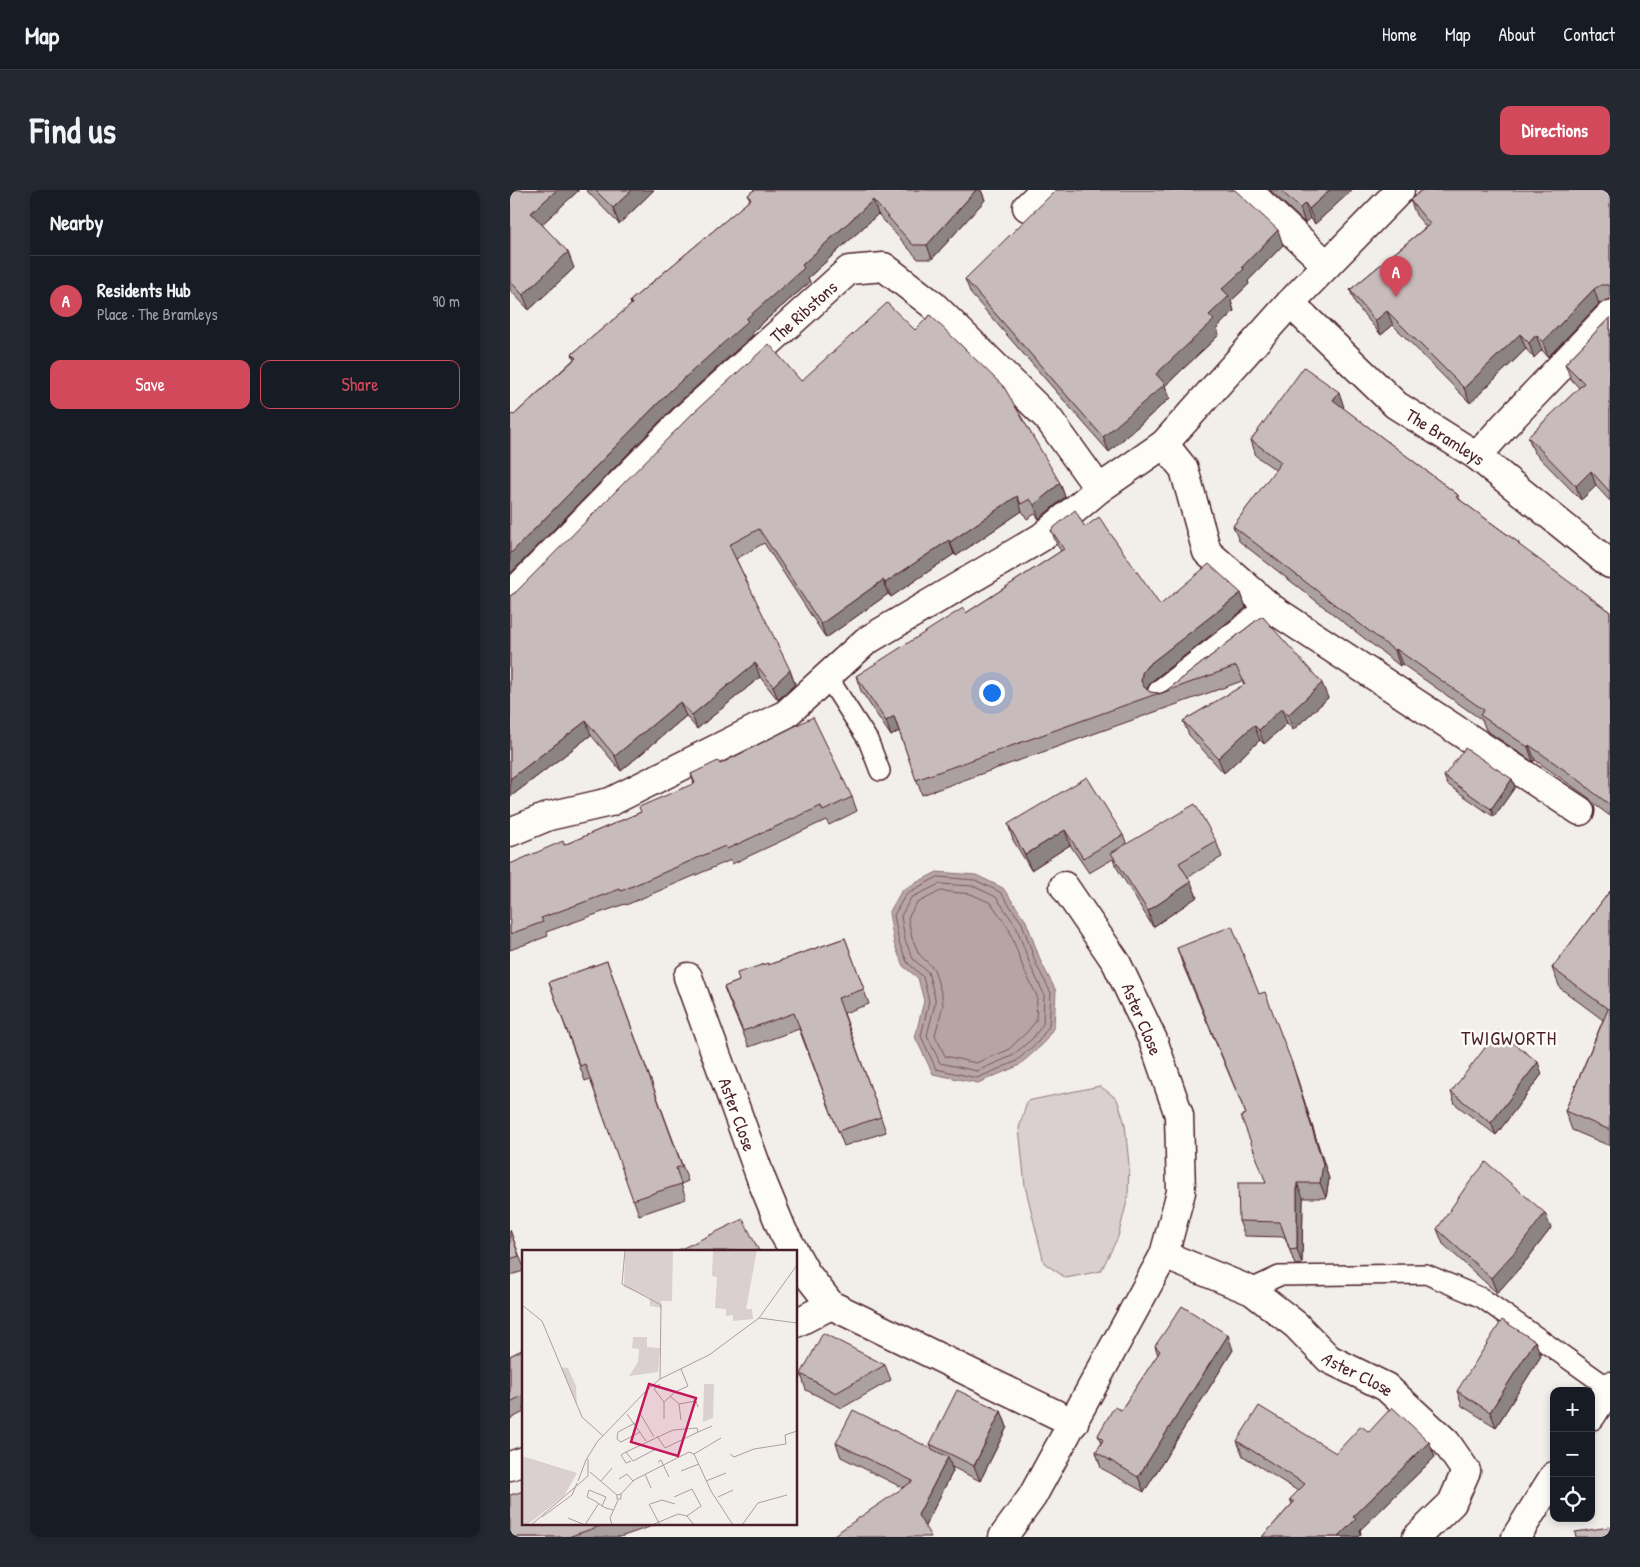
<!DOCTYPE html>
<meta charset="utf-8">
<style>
:root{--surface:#171b24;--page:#242831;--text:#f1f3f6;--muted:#9ea1a6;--line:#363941;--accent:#d1495b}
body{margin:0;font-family:"Patrick Hand",sans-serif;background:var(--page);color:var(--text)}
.controls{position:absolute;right:15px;bottom:15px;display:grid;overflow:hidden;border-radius:10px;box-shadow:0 2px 8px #0003}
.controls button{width:45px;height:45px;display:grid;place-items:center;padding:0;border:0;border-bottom:1px solid var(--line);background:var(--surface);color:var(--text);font:25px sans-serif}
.you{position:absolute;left:481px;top:502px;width:18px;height:18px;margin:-12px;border:4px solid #fff;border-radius:50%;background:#1a73e8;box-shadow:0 0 0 8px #1a73e833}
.badge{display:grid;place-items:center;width:32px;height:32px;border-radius:50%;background:var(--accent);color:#fff;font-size:16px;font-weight:700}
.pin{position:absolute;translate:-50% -41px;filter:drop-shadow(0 1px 2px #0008)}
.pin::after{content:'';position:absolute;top:26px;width:18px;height:15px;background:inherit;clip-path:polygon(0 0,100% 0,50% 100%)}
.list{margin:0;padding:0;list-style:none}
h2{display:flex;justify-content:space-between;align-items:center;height:65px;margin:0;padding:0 20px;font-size:21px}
h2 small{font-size:16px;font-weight:400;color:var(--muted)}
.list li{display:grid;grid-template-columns:32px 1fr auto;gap:15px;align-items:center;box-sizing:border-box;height:90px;padding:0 20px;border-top:1px solid var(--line)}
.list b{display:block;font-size:19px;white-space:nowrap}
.list p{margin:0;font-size:16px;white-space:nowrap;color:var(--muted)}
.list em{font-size:16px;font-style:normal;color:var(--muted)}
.actions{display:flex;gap:10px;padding:15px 20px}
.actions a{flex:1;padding:11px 0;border:1px solid var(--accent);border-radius:10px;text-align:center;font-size:18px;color:var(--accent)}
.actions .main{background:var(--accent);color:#fff}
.icon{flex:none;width:28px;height:28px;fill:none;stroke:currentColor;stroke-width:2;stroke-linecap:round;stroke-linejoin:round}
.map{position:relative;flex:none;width:1100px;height:1347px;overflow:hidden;border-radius:10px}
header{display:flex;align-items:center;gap:30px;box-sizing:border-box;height:70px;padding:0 25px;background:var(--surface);border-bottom:1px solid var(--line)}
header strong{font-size:24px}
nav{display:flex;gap:28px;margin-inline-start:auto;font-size:18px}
.intro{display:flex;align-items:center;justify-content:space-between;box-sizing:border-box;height:120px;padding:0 30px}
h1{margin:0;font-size:35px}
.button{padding:12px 22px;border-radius:10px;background:var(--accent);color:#fff;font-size:18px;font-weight:700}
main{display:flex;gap:30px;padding:0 30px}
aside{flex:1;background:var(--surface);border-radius:10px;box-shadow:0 2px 8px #0003}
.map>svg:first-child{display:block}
.green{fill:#d9d0cf;stroke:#92787d}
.water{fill:#b7a5a6;stroke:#8b6f75}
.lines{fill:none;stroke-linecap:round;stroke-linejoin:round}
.shore{stroke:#76555c;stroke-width:1}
.lane-casing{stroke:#4a1f2b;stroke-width:22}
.street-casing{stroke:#4a1f2b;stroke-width:31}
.primary-casing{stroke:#4a1f2b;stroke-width:31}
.lane{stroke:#fdfcf7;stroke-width:19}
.street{stroke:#fdfcf7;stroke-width:28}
.primary{stroke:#fdfcf7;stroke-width:28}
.wall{fill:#aca1a1;stroke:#4a1f2b}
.shaded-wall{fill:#8c8383;stroke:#4a1f2b}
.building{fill:#c8bbbb;stroke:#4a1f2b}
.labels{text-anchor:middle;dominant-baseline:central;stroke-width:5;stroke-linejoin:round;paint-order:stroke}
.street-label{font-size:18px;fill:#4a1f2b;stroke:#fdfcf7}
.quarter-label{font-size:20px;letter-spacing:1px;fill:#4a1f2b;stroke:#fdfcf7}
.inset-road{fill:none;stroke:#af9c9e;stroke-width:1}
.view{fill:#c2185b;fill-opacity:0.15;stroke:#c2185b;stroke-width:2.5}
.inset-edge{fill:none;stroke:#4a1f2b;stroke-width:2.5}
</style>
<header>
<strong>Map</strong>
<nav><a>Home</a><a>Map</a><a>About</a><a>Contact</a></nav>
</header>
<div class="intro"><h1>Find us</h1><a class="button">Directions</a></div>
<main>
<aside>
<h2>Nearby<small></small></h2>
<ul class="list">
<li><span class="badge">A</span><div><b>Residents Hub</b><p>Place · The Bramleys</p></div><em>90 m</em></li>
</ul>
<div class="actions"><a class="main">Save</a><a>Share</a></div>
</aside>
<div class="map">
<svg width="1100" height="1347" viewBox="0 0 1100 1347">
<rect width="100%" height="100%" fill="#f2efeb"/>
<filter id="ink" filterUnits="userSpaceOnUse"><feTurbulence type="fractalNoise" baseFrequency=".02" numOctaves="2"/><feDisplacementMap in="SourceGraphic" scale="10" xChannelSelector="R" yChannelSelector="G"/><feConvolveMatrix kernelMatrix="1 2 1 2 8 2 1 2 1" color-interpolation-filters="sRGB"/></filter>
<g filter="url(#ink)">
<polygon class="green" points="590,896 607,909 615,934 619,975 618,1007 608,1047 591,1081 556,1088 534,1073 515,996 509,938 517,911"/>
<polygon class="water" points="427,682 466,685 493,698 516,731 531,772 546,801 544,837 532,855 508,876 468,893 423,884 405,847 414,811 408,788 393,776 384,753 379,723 392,700"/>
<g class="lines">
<g class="shore">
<polygon points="428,687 465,690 490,702 512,733 526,774 541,803 539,836 528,852 505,872 467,888 426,879 411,846 419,811 413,787 397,772 389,752 384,725 396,704"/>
<polygon points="430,694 463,696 486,707 506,736 521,777 534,804 533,834 523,848 502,866 467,881 430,873 417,845 425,814 425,808 418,782 403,769 395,750 391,726 401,708"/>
<polygon points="431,701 461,704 481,713 499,739 514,780 527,806 526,831 517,842 498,860 466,873 435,866 425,845 433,815 432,806 424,779 409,764 402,748 398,728 406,714"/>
</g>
<g class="lane-casing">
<g id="lane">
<polyline points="317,486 358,550 370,581"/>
<polyline points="739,1100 769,1086 916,1084 972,1108 1099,1198"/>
</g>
</g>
<g class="street-casing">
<g id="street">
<polyline points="737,0 817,75"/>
<polyline points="517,17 534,0"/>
<path id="s1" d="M780 113 886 215 967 266 1100 374"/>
<polyline points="654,254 674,279 697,362 761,418 1070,621"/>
<polyline points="967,266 995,235 1100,125"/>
<path id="s2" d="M0 406 177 226 339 80 374 77 423 115 538 228 589 299"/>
<polyline points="652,503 761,418"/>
<polyline points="0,642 39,626 100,612 276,524 356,451 532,347 589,299 654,254 780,113 890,0"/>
<path id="s3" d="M178 787 252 991 273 1042 284 1061"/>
<polyline points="286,1065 296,1083 321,1115 564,1233"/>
<path id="s4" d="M654 1065 742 1101 786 1135 819 1169 876 1197 936 1252 956 1281 942 1313 907 1347"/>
<polyline points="286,1133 321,1115"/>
<polyline points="0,1276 14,1271"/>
<polyline points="493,1347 522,1307 654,1065 671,1002 669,925 643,850 606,772 554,696"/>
</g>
</g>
<g class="primary-casing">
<g id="primary">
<polyline points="1081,1226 1100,1196"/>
<polyline points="1006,1347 1044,1286"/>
</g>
</g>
<use href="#lane" class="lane"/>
<use href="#street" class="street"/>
<use href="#primary" class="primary"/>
</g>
<g class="wall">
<polygon points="0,0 69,0 32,34 64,78 19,120 0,100"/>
<polygon points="76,0 144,0 109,34"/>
<polygon points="244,0 471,0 475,10 422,69 408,69 368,24 298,88 300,92 242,142 243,145 166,215 0,384 0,226 4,225 64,169 62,164 121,115 120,111 240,10 238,5"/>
<polygon points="760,0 842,0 805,34 800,28 795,33"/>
<polygon points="1100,0 1100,110 1096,110 1089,114 1038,167 1032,160 1024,168 1016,159 960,213 883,135 871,145 846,115 840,100 916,37 906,25 900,10"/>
<polygon points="773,55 738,91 739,94 721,111 724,121 707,138 709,145 655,196 660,208 599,262 461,104 455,89"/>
<polygon points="1100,127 1100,311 1086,296 1071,310 1024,262 1018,247 1069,198 1061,189 1055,174"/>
<polygon points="291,191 550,293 555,307 529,329 525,324 517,329 512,321 446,366 444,364 381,407 378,404 316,448 254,353 226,369 285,494 268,510 250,487 187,539 176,526 111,581 81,545 0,607 0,406 6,402"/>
<polygon points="834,217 833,218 948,305 950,310 1009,353 1009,356 1100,422 1100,626 1084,614 1079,608 1025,570 1023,572 976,540 972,530 892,474 890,476 729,351 723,336 766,280 746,266 741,250"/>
<polygon points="575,337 650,415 731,403 736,418 642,491 637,498 637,500 640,502 649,504 656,501 752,426 818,508 783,540 777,533 754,554 750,550 714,583 679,545 673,531 734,495 732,491 412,605 389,541 381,546 351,501 346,486 456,423 551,361 547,355 541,340"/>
<polygon points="210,574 342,607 347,621 319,635 316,630 222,674 221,670 116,715 115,714 36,742 38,746 0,760 0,674 54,655 131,622 184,594 181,584"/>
<polygon points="934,586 1002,589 1005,597 984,627 937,594"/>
<polygon points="498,634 613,645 617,654 706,651 712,667 678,687 687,707 643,737 607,678 603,669 579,683 560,655 521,680 503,650"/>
<polygon points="1100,701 1100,956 1062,940 1055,921 1093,830 1050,798 1042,778"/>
<polygon points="335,748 359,814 334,823 376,942 334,956 289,839 239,857 220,813 214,797 229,791 258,775"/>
<polygon points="667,758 749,804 787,888 819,989 816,1008 793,1008 792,1074 785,1075 775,1047 735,1046 729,1031 756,993 736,924 672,773"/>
<polygon points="97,771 178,991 171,994 176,1009 129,1025 80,889 75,891 39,792"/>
<polygon points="1032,884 986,945 945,914 941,902"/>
<polygon points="1041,1038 1016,1071 987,1103 933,1054 927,1039"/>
<polygon points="0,1040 14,1078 14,1081 0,1085"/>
<polygon points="1025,1151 1031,1166 986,1237 952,1216 947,1201"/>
<polygon points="645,1156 723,1160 634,1302 591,1278 586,1262 591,1253 588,1245 611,1220 648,1165"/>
<polygon points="14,1159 14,1222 0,1229 0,1166"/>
<polygon points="375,1175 381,1190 332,1218 296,1200 291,1184"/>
<polygon points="491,1221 497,1237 470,1291 442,1277 443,1281 415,1336 393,1298 331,1267 326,1253 422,1259 420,1254"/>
<polygon points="859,1242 919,1252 925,1267 850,1340 851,1344 848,1347 752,1347 782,1314 780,1309 788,1301 733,1266 727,1251 826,1263"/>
<polygon points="14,1333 151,1333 110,1347 0,1347"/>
</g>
<g class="shaded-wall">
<polygon points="47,0 69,0 27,39 21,23"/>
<polygon points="122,0 144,0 109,34 103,18"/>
<polygon points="466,0 471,0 475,10 422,69 417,55"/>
<polygon points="820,0 842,0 805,34 799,19"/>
<polygon points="363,10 368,24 298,88 300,92 242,142 243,145 166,215 0,384 0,364 161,200 292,75"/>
<polygon points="795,13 800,28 795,33 790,18"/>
<polygon points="768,40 773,55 738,91 739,94 721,111 724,121 707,138 709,145 655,196 660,208 599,262 593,247 646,184 699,125 712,99 732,77"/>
<polygon points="58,62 64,78 19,120 13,105"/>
<polygon points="1084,99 1089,114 1038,167 1033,152"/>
<polygon points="877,121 883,135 871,145 865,131"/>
<polygon points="1010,144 1016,159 960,213 954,198"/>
<polygon points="1026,145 1032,160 1024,168 1019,153"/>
<polygon points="829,202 834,217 828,225 823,210"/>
<polygon points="1081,281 1086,296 1071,310 1066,296"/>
<polygon points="550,293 555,307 529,329 524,315"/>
<polygon points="507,306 512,321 446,366 440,352"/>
<polygon points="439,350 444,364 381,407 375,393"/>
<polygon points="373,390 378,404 316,448 311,434"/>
<polygon points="731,403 736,418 642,491 637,498 637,506 631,491 632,483 637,476"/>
<polygon points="886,459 892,474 890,476 885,461"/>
<polygon points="245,473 250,487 187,539 182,525"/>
<polygon points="280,480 285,494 268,510 263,496"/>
<polygon points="812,493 818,508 783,540 778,525"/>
<polygon points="170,512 176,526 111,581 105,566"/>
<polygon points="772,518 777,533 754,554 749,540"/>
<polygon points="384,526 389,541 381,546 376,531"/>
<polygon points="76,531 81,545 0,607 0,589"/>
<polygon points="744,535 750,550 714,583 708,568"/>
<polygon points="1019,555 1025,570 1023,572 1018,557"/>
<polygon points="1002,589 1005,597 984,627 981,619"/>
<polygon points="555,640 560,655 521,680 515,665"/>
<polygon points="681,692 687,707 643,737 638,721"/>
<polygon points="1028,872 1032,884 986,945 981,933"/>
<polygon points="782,873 787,888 819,989 816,1008 810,993"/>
<polygon points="787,993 793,1008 792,1074 787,1059"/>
<polygon points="1035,1023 1041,1038 1016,1071 987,1103 981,1088"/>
<polygon points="718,1145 723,1160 634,1302 628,1287"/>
<polygon points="1025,1151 1031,1166 986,1237 980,1222"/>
<polygon points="491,1221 497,1237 470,1291 464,1276"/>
<polygon points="919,1252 925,1267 850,1340 851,1344 848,1347 828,1347 843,1327"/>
<polygon points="438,1267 443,1281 413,1340 408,1325"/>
</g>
<g class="building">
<polygon points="0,0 47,0 21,23 58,62 13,105 0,91"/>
<polygon points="85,0 122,0 103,18"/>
<polygon points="244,0 466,0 417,55 403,55 363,10 292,75 294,78 236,129 238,131 161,200 0,364 0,226 2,224 4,225 66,168 62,164 122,114 120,111 241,9 238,5"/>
<polygon points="546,0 725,0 768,40 732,77 734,79 712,99 719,106 699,125 704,130 646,184 655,194 593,247 455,89"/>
<polygon points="770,0 820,0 799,19 795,13 790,18"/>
<polygon points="912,0 1100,0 1100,96 1098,95 1091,95 1084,99 1033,152 1026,145 1019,153 1010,144 954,198 877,121 865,131 840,100 920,34 900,10"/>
<polygon points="377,113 405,140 420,125 494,197 550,293 524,315 520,309 511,314 507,306 440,352 439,350 375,393 373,390 311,434 249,339 219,355 280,480 263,496 245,473 182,525 170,512 105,566 76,531 0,589 0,406 6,402 183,223 259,154 291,191"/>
<polygon points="1100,127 1100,302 1081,281 1066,296 1018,247 1074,193 1055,174"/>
<polygon points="794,177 829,202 823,210 948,305 946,307 1009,353 1008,354 1100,422 1100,615 1079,599 1073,593 1019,555 1018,557 970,525 974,520 886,459 885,461 723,336 771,272 741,250"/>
<polygon points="565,320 575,337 589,327 650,415 699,374 731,403 637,476 632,483 631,491 634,497 640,502 649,503 406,590 384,526 376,531 346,486 453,418 456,423 554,359 541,340"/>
<polygon points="752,426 812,493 778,525 772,518 749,540 744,535 708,568 673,531 735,494 726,476 649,504 656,501"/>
<polygon points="303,527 342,607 313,621 311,616 217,659 215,656 111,701 110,699 31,728 33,732 0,744 0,674 53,651 54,655 131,622 129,617 185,593 181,584 208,571 210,574"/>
<polygon points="955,558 1002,589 981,619 934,586"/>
<polygon points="577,587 613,645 573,668 555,640 515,665 498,634"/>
<polygon points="685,614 706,651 669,673 681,692 638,721 601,663"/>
<polygon points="1100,701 1100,940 1055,921 1098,819 1042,778"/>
<polygon points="722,736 749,804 755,802 782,873 813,974 810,993 787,993 787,1059 780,1060 770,1032 729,1031 728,993 756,993 731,926 736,924 667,758"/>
<polygon points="335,748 354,799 328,808 371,927 328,941 284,823 233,841 214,797 229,791 227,783 258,773 258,775"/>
<polygon points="97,771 172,976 166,978 171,994 123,1010 75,874 70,876 39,792"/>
<polygon points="988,841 1028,872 981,933 941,902"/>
<polygon points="976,972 1035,1023 1010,1056 981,1088 927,1039 955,998"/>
<polygon points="233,1029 249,1061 167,1061"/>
<polygon points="0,1040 9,1066 0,1069"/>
<polygon points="672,1116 718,1145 628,1287 586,1262 593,1250 588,1245 604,1217 611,1220 650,1161 645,1156"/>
<polygon points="992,1130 1025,1151 980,1222 947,1201"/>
<polygon points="313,1143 375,1175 326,1203 291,1184"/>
<polygon points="14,1159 14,1205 0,1212 0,1166"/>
<polygon points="447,1200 491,1221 464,1276 420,1254"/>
<polygon points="749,1216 826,1263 851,1236 859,1242 882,1217 919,1252 843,1327 846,1329 828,1347 752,1347 784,1312 780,1309 795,1294 727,1251"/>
<polygon points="343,1220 438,1267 408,1325 421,1347 321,1347 403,1291 326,1253"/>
<polygon points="14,1301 14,1333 99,1333 58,1347 0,1347 0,1305"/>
<polygon points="1100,1337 1100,1347 1066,1347 1065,1342"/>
</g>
</g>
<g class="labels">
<g class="street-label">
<text stroke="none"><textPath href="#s2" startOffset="409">The Ribstons</textPath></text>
<text stroke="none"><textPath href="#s1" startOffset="206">The Bramleys</textPath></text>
<text transform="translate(632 829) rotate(67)">Aster Close</text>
<text stroke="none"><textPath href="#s3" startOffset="146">Aster Close</textPath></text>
<text stroke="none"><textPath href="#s4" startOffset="231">Aster Close</textPath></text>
</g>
<g class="quarter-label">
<text x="999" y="847">TWIGWORTH</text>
</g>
</g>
<g transform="translate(12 1060)">
<rect width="275" height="275" fill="#f2efeb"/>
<path d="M103 0H151L150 51H139L140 58 128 56V48L102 37ZM191 0H235L224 59H230L231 69 211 71V65L204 66V59L193 58 195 27 190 26ZM111 87H125V97L138 98 136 122 107 126 116 112 117 99 110 98ZM39 117 46 118 54 136 55 155ZM182 134H192L191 168 181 172ZM0 206 55 223 42 246 5 275H0Z" fill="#d9d0cf"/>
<path class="inset-road" d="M103 0 100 34 139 55 138 129M0 55 20 71 60 167 81 186M237 68 275 73M138 134 132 139 142 152M148 146 157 154 159 170M157 154 174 151 176 157M105 164 124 191M119 165 132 187M142 169V152L153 142 166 136 159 119M113 173 96 182 95 189 99 192 118 182M135 186 143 198 176 182M134 199 111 211 104 202 151 180 175 178 176 182 190 176M104 202 99 205 104 213 109 211M172 204 199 188M208 204 212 207 232 199 264 194 263 185 275 181M136 212 139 210 147 227M159 221 177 214M68 222 95 245 99 244V249H95V245M123 224 129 238M97 229 105 224 111 231M56 231 64 210 75 192 124 141 138 129 187 105 237 68 275 15M79 231 90 218M184 231 204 223M99 244 112 230 167 202 172 204 189 241 211 275M152 247 170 239 179 256 165 266M196 247 211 240M127 254 138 275M128 254 140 250 153 254M80 256 84 247 67 240 65 247 73 251 80 256 84 258 91 260M20 267 50 245 55 233M46 268 63 275M9 275 66 226V209M63 275 77 253M90 275 88 268 96 250M130 275 156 264 165 266 172 275M220 275 236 253 265 245"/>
<path class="view" d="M127 134 174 148 156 206 109 192Z"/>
<rect width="275" height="275" class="inset-edge"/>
</g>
</svg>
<div class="controls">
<button>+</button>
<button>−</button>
<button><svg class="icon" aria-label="locate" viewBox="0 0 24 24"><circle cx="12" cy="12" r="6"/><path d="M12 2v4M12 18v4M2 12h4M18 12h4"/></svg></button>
</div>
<div class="you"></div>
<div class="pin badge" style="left:886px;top:107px">A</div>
</div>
</main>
